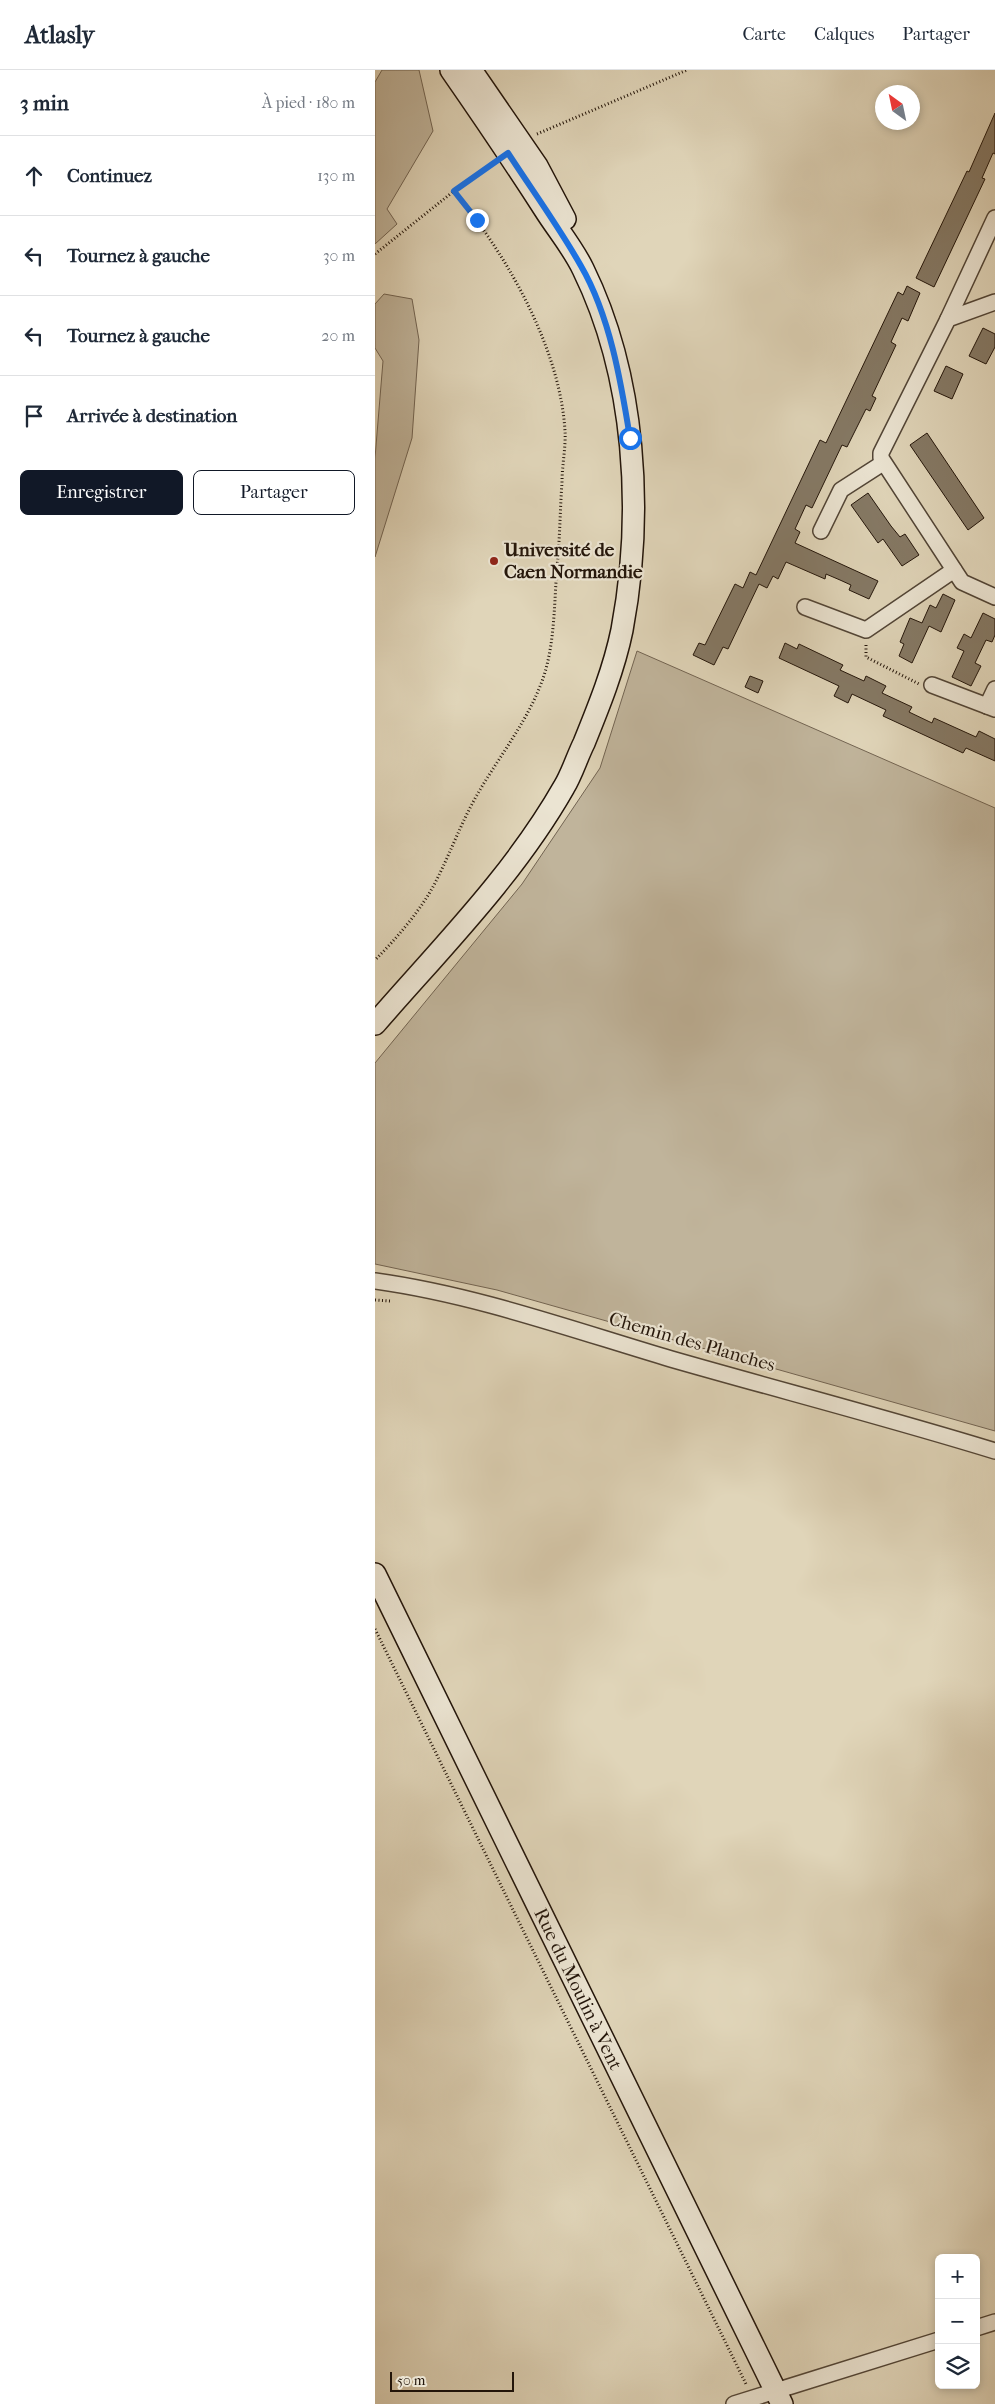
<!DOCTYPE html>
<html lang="fr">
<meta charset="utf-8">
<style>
:root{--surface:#fff;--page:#f2f2f3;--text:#1f2937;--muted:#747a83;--line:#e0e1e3;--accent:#111827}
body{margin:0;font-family:"IM FELL French Canon",serif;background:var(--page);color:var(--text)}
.controls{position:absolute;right:15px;bottom:15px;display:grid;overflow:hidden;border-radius:8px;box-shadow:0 2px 8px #0003}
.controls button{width:45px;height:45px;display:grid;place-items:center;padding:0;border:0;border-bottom:1px solid var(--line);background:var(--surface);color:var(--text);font:25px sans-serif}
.compass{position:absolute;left:500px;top:15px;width:45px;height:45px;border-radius:50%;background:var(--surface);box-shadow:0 2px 8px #0003;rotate:327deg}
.scale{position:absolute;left:15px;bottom:12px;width:124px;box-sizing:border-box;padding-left:5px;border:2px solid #23150a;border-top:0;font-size:14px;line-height:18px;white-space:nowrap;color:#23150a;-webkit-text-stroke:4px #ebe4d2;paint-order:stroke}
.stop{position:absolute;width:15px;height:15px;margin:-11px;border:4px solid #1a73e8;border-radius:50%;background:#fff}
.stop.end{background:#1a73e8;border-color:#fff;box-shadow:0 1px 5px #0008}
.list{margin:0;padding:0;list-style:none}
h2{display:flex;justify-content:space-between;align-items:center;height:65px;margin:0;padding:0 20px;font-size:21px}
h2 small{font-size:16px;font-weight:400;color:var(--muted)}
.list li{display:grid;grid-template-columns:32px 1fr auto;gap:15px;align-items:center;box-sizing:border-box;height:80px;padding:0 20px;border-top:1px solid var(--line)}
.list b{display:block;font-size:19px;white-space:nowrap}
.list em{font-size:16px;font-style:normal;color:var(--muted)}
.actions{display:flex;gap:10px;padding:15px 20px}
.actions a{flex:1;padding:11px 0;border:1px solid var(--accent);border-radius:8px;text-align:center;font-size:18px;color:var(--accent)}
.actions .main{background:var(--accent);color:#fff}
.icon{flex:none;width:28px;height:28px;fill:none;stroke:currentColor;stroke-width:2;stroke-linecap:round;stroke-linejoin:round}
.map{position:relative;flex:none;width:620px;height:2334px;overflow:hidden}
header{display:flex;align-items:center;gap:30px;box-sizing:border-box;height:70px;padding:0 25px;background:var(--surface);border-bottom:1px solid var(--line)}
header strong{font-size:24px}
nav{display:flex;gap:28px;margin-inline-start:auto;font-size:18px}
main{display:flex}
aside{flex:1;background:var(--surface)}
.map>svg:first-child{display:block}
.green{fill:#c0b49b;stroke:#726452}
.building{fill:#857965;stroke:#23150a}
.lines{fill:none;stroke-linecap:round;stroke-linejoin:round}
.street-casing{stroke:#524536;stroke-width:18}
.secondary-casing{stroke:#23150a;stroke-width:24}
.path{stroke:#23150a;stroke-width:3;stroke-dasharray:1 2.5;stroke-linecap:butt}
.street{stroke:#ebe4d2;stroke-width:15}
.secondary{stroke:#ebe4d2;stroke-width:21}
.route{stroke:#1a73e8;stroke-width:6}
.poi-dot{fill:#8f2418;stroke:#ebe4d2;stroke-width:2}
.labels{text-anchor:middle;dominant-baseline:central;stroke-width:4.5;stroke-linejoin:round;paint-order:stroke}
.poi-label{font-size:19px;font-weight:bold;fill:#23150a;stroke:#ebe4d2;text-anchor:start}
.street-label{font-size:19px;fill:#23150a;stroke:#ebe4d2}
</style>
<header>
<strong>Atlasly</strong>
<nav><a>Carte</a><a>Calques</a><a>Partager</a></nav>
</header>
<main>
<aside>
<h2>3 min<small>À pied · 180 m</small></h2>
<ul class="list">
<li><svg class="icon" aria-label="ahead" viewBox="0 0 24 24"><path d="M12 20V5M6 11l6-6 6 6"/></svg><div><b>Continuez</b></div><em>130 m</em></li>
<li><svg class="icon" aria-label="left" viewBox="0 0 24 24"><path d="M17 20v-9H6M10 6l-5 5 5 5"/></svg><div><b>Tournez à gauche</b></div><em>30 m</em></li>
<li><svg class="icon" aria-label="left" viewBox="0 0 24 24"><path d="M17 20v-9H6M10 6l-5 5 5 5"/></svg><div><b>Tournez à gauche</b></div><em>20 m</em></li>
<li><svg class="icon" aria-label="arrive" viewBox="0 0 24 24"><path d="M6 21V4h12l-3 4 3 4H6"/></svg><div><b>Arrivée à destination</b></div></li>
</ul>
<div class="actions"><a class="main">Enregistrer</a><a>Partager</a></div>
</aside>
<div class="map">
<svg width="620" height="2334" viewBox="0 0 620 2334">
<rect width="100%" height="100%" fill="#e0d5b9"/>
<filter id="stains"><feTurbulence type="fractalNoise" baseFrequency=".004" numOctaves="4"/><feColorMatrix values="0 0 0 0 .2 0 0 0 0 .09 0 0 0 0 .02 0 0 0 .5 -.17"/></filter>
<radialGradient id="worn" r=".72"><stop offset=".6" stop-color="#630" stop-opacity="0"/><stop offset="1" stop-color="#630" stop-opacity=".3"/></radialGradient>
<g class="green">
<polygon points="7,0 44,0 58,61 12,139 22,154 0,174 0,12"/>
<polygon points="9,224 37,229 44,270 37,368 0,487 0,388 8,291 0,278 0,234"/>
<polygon points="262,581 620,738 620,1361 122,1220 0,1194 0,993 147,814 225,698"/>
</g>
<g class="building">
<polygon points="620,43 620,84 618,83 607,108 610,109 559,217 541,208 592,101 594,102"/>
<polygon points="532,216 545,223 533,251 527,248 516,272 521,275 497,326 501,328 495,341 491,339 472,377 467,375 437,438 431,435 420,459 425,462 420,473 503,511 494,529 474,520 476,515 465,510 451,504 450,509 411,492 403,509 398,506 392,518 384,514 353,579 348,577 339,595 318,585 324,573 330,575 360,514 368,518 375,502 381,505 445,370 451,373 523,222 528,225"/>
<polygon points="608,258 620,264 620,277 611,294 594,286"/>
<polygon points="571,296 588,304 577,329 559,321"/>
<polygon points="552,363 609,448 593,460 535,375"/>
<polygon points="493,423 516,456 525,467 530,464 544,485 527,496 508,469 503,473 476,435"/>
<polygon points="568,524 580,530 566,562 554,556 537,593 524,586 529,574 525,572 535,548 547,553 555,535 561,538"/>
<polygon points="608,543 620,549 620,565 617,572 611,570 600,593 606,596 596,616 577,607 589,581 582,578 589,564 596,568"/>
<polygon points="410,573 422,579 424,574 468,595 465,600 489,611 491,606 511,616 507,623 537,637 534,642 557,653 559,648 601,667 604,661 620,669 620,691 591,678 588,683 508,646 511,640 477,624 473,633 459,626 464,616 404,588"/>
<polygon points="375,606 388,611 383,623 370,617"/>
</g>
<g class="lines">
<g class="street-casing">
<g id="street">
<polyline points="620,232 573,249 506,383 506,388 587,512 620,527"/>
<polyline points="573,249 620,148"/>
<polyline points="446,461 466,420 508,393"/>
<polyline points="430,537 491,560 579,500"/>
<polyline points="557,615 620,639"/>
<polyline points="612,636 620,619"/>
<path d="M0 1211C101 1225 198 1260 296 1289 404 1320 513 1348 620 1381"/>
<polyline points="601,2258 620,2252"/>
<polyline points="359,2334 564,2270"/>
</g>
</g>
<g class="secondary-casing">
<g id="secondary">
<polyline points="96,0 162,96 190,149"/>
<path d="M0 954C66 878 139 805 189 717 197 704 202 687 209 673 224 636 239 599 247 560 269 443 261 307 208 199 198 178 182 159 170 140 139 92 108 46 76 0"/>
<polyline points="0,1504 407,2334"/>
</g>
</g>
<g class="path">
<polyline points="162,64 312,0"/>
<polyline points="79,121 120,93"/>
<path d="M0 184 79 121C131 184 185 277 190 361 191 377 187 395 187 412 185 440 185 468 182 497 179 535 180 578 166 614 149 658 118 694 96 736 83 761 73 788 60 813 46 840 22 868 0 890"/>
<polyline points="491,575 491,587 544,614"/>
<polyline points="0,1230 15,1231"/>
<polyline points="0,1559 371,2314"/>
</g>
<use href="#street" class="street"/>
<use href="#secondary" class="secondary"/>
</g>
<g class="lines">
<path class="route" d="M102 150 79 121 133 83C157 120 184 157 206 196 235 246 246 312 255 368"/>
</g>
<circle class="poi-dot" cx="119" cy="491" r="5"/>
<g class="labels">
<g class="poi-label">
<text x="129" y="480">Université de<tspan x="129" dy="22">Caen Normandie</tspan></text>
</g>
<g class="street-label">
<text transform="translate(317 1272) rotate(16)">Chemin des Planches</text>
<text transform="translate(203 1919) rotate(64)">Rue du Moulin à Vent</text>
</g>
</g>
<rect width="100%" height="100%" filter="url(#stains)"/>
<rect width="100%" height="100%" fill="url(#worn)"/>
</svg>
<div class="controls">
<button>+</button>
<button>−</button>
<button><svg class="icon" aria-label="layers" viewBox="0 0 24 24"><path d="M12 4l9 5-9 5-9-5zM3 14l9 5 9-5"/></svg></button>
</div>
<svg class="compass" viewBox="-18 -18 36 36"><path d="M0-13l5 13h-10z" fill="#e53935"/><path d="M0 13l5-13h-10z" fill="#747a83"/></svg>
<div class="scale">50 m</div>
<div class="stop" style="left:255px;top:368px"></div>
<div class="stop end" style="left:102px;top:150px"></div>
</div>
</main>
